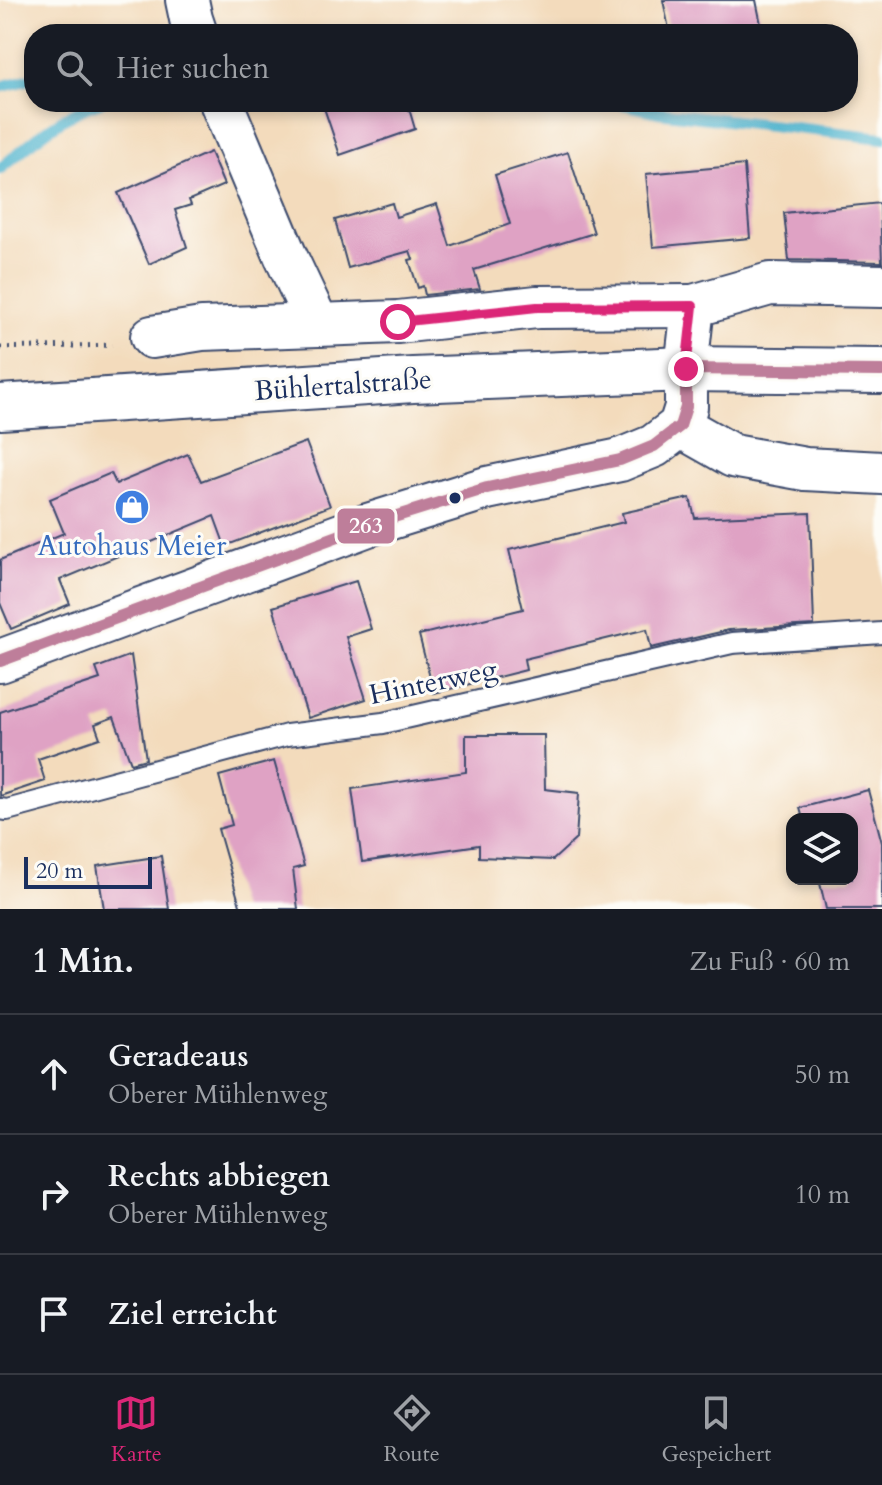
<!DOCTYPE html>
<html lang="de">
<meta charset="utf-8">
<style>
:root{--surface:#171b24;--page:#20242c;--text:#f1f3f6;--muted:#9ea1a6;--line:#363941;--accent:#db2777}
body{margin:0;font-family:Cardo,serif;background:var(--page);color:var(--text)}
.controls{position:absolute;right:24px;bottom:24px;display:grid;overflow:hidden;border-radius:16px;box-shadow:0 4px 12px #0003}
.controls button{width:72px;height:72px;display:grid;place-items:center;padding:0;border:0;border-bottom:2px solid var(--line);background:var(--surface);color:var(--text);font:40px sans-serif}
.scale{position:absolute;left:24px;bottom:20px;width:128px;box-sizing:border-box;padding-left:8px;border:4px solid #1b2f5e;border-top:0;font-size:22px;line-height:28px;white-space:nowrap;color:#1b2f5e;-webkit-text-stroke:6px #fdfcf7;paint-order:stroke}
.stop{position:absolute;width:24px;height:24px;margin:-18px;border:6px solid #db2777;border-radius:50%;background:#fff}
.stop.end{background:#db2777;border-color:#fff;box-shadow:0 2px 8px #0008}
.list{margin:0;padding:0;list-style:none}
h2{display:flex;justify-content:space-between;align-items:center;height:104px;margin:0;padding:0 32px;font-size:34px}
h2 small{font-size:26px;font-weight:400;color:var(--muted)}
.list li{display:grid;grid-template-columns:52px 1fr auto;gap:24px;align-items:center;box-sizing:border-box;height:120px;padding:0 32px;border-top:2px solid var(--line)}
.list b{display:block;font-size:30px;white-space:nowrap}
.list p{margin:0;font-size:26px;white-space:nowrap;color:var(--muted)}
.list em{font-size:26px;font-style:normal;color:var(--muted)}
.icon{flex:none;width:44px;height:44px;fill:none;stroke:currentColor;stroke-width:2;stroke-linecap:round;stroke-linejoin:round}
.map{position:relative;flex:none;width:882px;height:909px;overflow:hidden}
.search{position:absolute;background:var(--surface);box-shadow:0 4px 12px #0003;left:24px;right:24px;top:24px;height:88px;display:flex;align-items:center;gap:20px;box-sizing:border-box;padding:0 28px;border-radius:32px;color:var(--muted);font-size:30px}
.sheet{height:464px;background:var(--surface)}
nav{display:flex;justify-content:space-around;align-items:center;box-sizing:border-box;height:112px;border-top:2px solid var(--line);background:var(--surface);font-size:22px;color:var(--muted)}
nav a{display:grid;justify-items:center;gap:4px}
nav .on{color:var(--accent)}
.map>svg:first-child{display:block}
.lines{fill:none;stroke-linecap:round;stroke-linejoin:round}
.stream{stroke:#50b4ce;stroke-width:12}
.building{fill:#dfa2c4}
.service-casing{stroke:#3b496c;stroke-width:24}
.minor-casing{stroke:#3b496c;stroke-width:46}
.secondary-casing{stroke:#3b496c;stroke-width:48}
.path{stroke:#3b496c;stroke-width:5;stroke-dasharray:2 6;stroke-linecap:butt}
.service{stroke:#fff;stroke-width:20}
.minor{stroke:#fff;stroke-width:42}
.secondary{stroke:#fff;stroke-width:44}
.bus-1-casing{stroke:#fdfcf7;stroke-width:18}
.bus-1{stroke:#be7e9a;stroke-width:12}
.route{stroke:#db2777;stroke-width:10}
.bus-dot{fill:#1b2f5e;stroke:#fdfcf7;stroke-width:3}
.labels{text-anchor:middle;dominant-baseline:central;stroke-width:6;stroke-linejoin:round;paint-order:stroke}
.street-label{font-size:28px;fill:#1b2f5e;stroke:#fdfcf7}
.shop-label{font-size:28px;fill:#366cbe;stroke:#fdfcf7}
.line-badge{stroke:#fdfcf7;stroke-width:3}
.badge-label{font-size:22px;text-anchor:middle;font-weight:bold;fill:#fff}
</style>
<div class="map">
<svg width="882" height="909" viewBox="0 0 882 909">
<rect width="100%" height="100%" fill="#fdfcf7"/>
<filter id="ink" filterUnits="userSpaceOnUse"><feTurbulence type="fractalNoise" baseFrequency=".0125" numOctaves="2"/><feDisplacementMap in="SourceGraphic" scale="16" xChannelSelector="R" yChannelSelector="G"/><feConvolveMatrix kernelMatrix="1 2 1 2 8 2 1 2 1" color-interpolation-filters="sRGB"/></filter>
<filter id="wash" filterUnits="userSpaceOnUse"><feTurbulence type="fractalNoise" baseFrequency=".006" numOctaves="4" result="noise"/><feDisplacementMap in="SourceGraphic" scale="32" xChannelSelector="R" yChannelSelector="G"/><feGaussianBlur stdDeviation="1.8" result="paint"/><feColorMatrix in="noise" values="0 0 0 0 0 0 0 0 0 0 0 0 0 0 0 0 0 1.4 0 .05"/><feComposite in="paint" operator="in"/></filter>
<g filter="url(#wash)">
<rect width="100%" height="100%" fill="#f3dbbc"/>
<g class="lines">
<g class="stream">
<polyline points="331,34 340,32 385,34"/>
<polyline points="0,87 34,78"/>
<polyline points="614,102 658,112 882,138"/>
<path d="M0 169C30 143 62 114 100 102"/>
</g>
</g>
<g id="blocks">
<g class="building">
<polygon points="663,0 756,0 763,34 670,34"/>
<polygon points="322,102 407,102 415,129 340,155"/>
<polygon points="210,152 224,185 189,200 191,205 175,210 187,247 149,264 118,193"/>
<polygon points="568,152 594,233 474,270 480,289 425,295 423,286 418,288 409,260 413,259 410,251 348,268 335,220 392,203 396,217 437,204 450,246 510,224 495,175"/>
<polygon points="744,165 750,238 653,247 646,174"/>
<polygon points="880,203 882,262 789,260 784,213"/>
<polygon points="306,442 330,506 225,546 214,516 60,580 70,604 11,629 0,603 0,560 64,533 50,499 111,473 116,484 188,454 201,481"/>
<polygon points="690,498 695,518 810,513 814,625 729,630 651,648 647,629 524,659 526,670 434,693 419,635 523,609 509,550 624,522 622,513"/>
<polygon points="356,581 371,629 346,637 366,699 308,718 273,607"/>
<polygon points="131,655 146,759 131,763 114,717 95,724 100,738 38,759 45,781 0,796 0,712 100,679 96,668"/>
<polygon points="466,735 544,735 545,789 579,793 576,839 553,860 479,857 479,845 362,862 352,789 466,772"/>
<polygon points="274,761 304,866 293,869 298,909 241,909 218,829 232,825 219,776"/>
<polygon points="868,790 882,843 882,909 826,909 819,879 852,879 852,819 803,819 800,808"/>
<polygon points="161,856 169,909 104,909 97,866"/>
</g>
</g>
</g>
<g filter="url(#ink)">
<use href="#blocks" fill-opacity="0" stroke="#3b496c" stroke-width="2"/>
<g class="lines">
<g class="service-casing">
<polyline id="service" points="0,809 7,810 287,735 383,723 732,643 882,633"/>
</g>
<g class="minor-casing">
<g id="minor">
<polyline points="187,0 191,19 196,34"/>
<polyline points="221,102 286,257 318,325 398,322 537,307 693,306"/>
<polyline points="152,337 202,329 318,325"/>
<polyline points="680,426 733,456 805,469 882,473"/>
<polyline points="0,661 368,525 487,488 620,460 654,446 680,426 686,407 686,369 693,306 770,284 882,286"/>
</g>
</g>
<g class="secondary-casing">
<polyline id="secondary" points="0,407 413,380 686,369 882,371"/>
</g>
<polyline class="path" points="0,348 112,345"/>
<use href="#service" class="service"/>
<use href="#minor" class="minor"/>
<use href="#secondary" class="secondary"/>
<g class="bus-1-casing">
<g id="bus-1">
<polyline points="686,369 882,371"/>
<polyline points="0,661 368,525 487,488 620,460 654,446 680,426 686,407 686,369"/>
</g>
</g>
<use href="#bus-1" class="bus-1"/>
</g>
</g>
<g class="lines" filter="url(#ink)">
<polyline class="route" points="398,322 537,307 693,306 686,369"/>
</g>
<defs>
<g id="shop-disc" transform="scale(1.8)"><circle r="9.5" fill="#3f7fe0" stroke="#fdfcf7"/><path d="M-5-2.5h2.3a2.7 3.5 0 0 1 5.4 0H5L5.5 6h-11ZM-1.5-2.5h3a1.5 2.3 0 0 0-3 0Z" fill="#fff"/></g>
</defs>
<g fill-rule="evenodd">
<use href="#shop-disc" x="132" y="507"/>
</g>
<circle class="bus-dot" cx="455" cy="498" r="7"/>
<g class="labels">
<g class="street-label">
<text transform="translate(343 385) rotate(-4)">Bühlertalstraße</text>
<text transform="translate(433 682) rotate(-12)">Hinterweg</text>
</g>
<g class="shop-label">
<text x="132" y="546">Autohaus Meier</text>
</g>
</g>
<rect class="line-badge" x="336" y="507" width="60" height="38" rx="8" fill="#be7e9a"/>
<g class="badge-label">
<text x="366" y="533">263</text>
</g>
</svg>
<div class="controls">
<button><svg class="icon" aria-label="layers" viewBox="0 0 24 24"><path d="M12 4l9 5-9 5-9-5zM3 14l9 5 9-5"/></svg></button>
</div>
<div class="scale">20 m</div>
<div class="stop" style="left:398px;top:322px"></div>
<div class="stop end" style="left:686px;top:369px"></div>
<div class="search"><svg class="icon" aria-label="search" viewBox="0 0 24 24"><circle cx="10" cy="10" r="6"/><path d="M15 15l6 6"/></svg>Hier suchen</div>
</div>
<section class="sheet">
<h2>1 Min.<small>Zu Fuß · 60 m</small></h2>
<ul class="list">
<li><svg class="icon" aria-label="ahead" viewBox="0 0 24 24"><path d="M12 20V5M6 11l6-6 6 6"/></svg><div><b>Geradeaus</b><p>Oberer Mühlenweg</p></div><em>50 m</em></li>
<li><svg class="icon" aria-label="right" viewBox="0 0 24 24"><path d="M7 20v-9h11M14 6l5 5-5 5"/></svg><div><b>Rechts abbiegen</b><p>Oberer Mühlenweg</p></div><em>10 m</em></li>
<li><svg class="icon" aria-label="arrive" viewBox="0 0 24 24"><path d="M6 21V4h12l-3 4 3 4H6"/></svg><div><b>Ziel erreicht</b></div></li>
</ul>
</section>
<nav>
<a class="on"><svg class="icon" aria-label="map" viewBox="0 0 24 24"><path d="M3 6l6-2 6 2 6-2v14l-6 2-6-2-6 2zM9 4v14M15 6v14"/></svg>Karte</a>
<a><svg class="icon" aria-label="directions" viewBox="0 0 24 24"><path d="M12 3l9 9-9 9-9-9zM9 14v-3h6M13 9l2 2-2 2"/></svg>Route</a>
<a><svg class="icon" aria-label="saved" viewBox="0 0 24 24"><path d="M7 4h10v16l-5-4-5 4z"/></svg>Gespeichert</a>
</nav>
